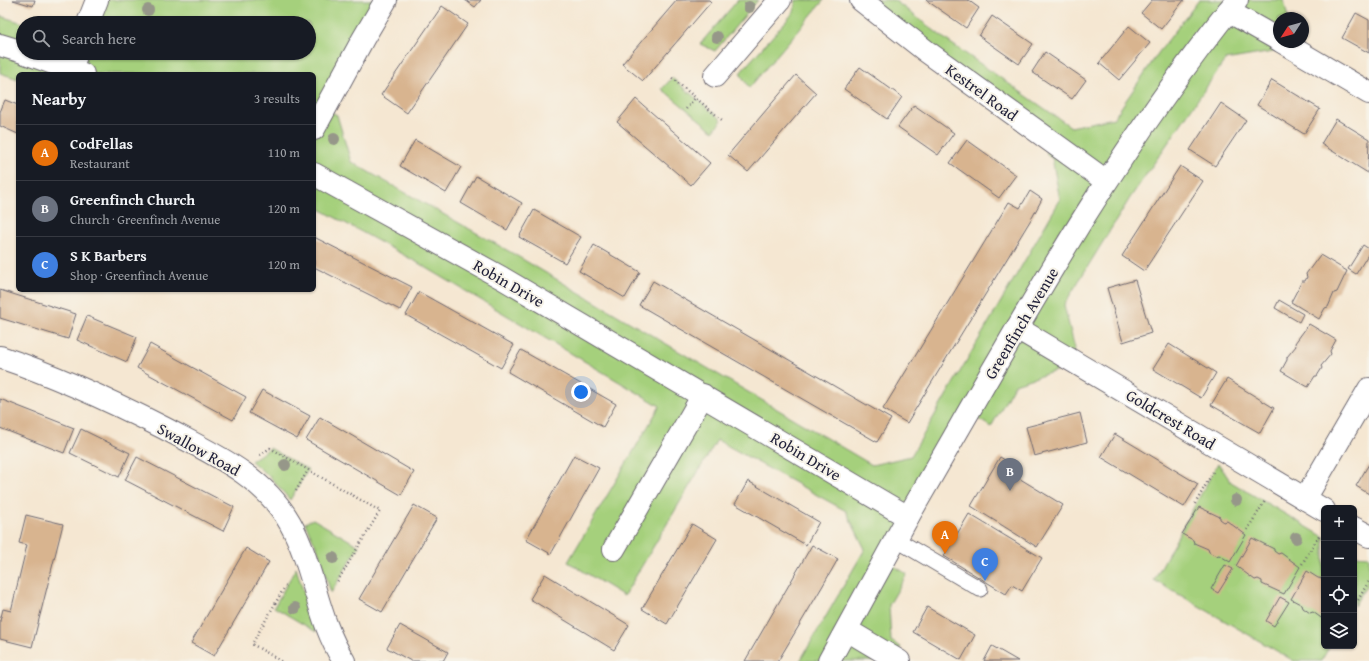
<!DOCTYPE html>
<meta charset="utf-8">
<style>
:root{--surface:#171b24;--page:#20242c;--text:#f1f3f6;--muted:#9ea1a6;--line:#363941;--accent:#c8321e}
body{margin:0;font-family:"Gentium Book Plus",serif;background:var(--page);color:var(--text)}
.controls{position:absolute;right:12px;bottom:12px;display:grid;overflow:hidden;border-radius:6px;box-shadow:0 1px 3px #0004}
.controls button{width:36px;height:36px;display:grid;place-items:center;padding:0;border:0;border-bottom:1px solid var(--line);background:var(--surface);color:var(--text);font:20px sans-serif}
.compass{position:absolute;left:1273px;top:12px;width:36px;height:36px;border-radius:50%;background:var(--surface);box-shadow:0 1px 3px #0004;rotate:234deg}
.you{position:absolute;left:581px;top:392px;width:14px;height:14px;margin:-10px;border:3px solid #fff;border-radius:50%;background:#1a73e8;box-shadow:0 0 0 6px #1a73e833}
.badge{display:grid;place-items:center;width:26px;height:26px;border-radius:50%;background:var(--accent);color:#fff;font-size:13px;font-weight:700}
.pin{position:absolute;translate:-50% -33px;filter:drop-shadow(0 1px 2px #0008)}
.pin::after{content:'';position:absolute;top:21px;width:14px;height:12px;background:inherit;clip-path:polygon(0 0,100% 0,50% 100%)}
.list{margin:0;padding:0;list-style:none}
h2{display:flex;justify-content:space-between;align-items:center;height:52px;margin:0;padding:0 16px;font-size:17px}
h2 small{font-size:13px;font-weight:400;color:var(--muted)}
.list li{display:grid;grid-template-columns:26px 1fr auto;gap:12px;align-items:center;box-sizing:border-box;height:56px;padding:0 16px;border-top:1px solid var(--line)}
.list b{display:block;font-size:15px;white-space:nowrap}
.list p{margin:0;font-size:13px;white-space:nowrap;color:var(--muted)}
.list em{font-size:13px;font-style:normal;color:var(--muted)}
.icon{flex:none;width:22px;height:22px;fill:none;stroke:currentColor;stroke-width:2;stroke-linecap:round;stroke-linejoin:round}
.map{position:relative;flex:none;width:1369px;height:661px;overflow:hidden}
.search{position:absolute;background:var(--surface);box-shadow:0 1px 3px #0004;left:16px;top:16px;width:300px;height:44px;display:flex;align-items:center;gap:10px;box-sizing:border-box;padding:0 14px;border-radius:22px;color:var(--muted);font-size:15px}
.panel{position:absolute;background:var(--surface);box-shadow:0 1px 3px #0004;left:16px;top:72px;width:300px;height:220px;border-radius:6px}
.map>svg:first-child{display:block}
.green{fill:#a5d07c;stroke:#64795c}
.building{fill:#d8b48f}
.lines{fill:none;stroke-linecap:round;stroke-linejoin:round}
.service-casing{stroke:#6c6770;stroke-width:17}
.minor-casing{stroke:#6c6770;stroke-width:24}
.tertiary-casing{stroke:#6c6770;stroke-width:24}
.path{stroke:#6c6770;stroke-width:2.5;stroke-dasharray:1 3;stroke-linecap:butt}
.service{stroke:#fff;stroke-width:15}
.minor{stroke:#fff;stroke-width:22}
.tertiary{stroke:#fff;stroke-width:22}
.tree{fill:#969789}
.labels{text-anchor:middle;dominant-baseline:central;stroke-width:4;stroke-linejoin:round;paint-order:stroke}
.street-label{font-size:16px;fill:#22223b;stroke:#f7f3e8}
</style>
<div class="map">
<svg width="1369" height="661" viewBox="0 0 1369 661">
<rect width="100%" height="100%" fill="#f7f3e8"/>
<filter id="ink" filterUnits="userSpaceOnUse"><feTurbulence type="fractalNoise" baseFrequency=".025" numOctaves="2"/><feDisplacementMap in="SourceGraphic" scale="8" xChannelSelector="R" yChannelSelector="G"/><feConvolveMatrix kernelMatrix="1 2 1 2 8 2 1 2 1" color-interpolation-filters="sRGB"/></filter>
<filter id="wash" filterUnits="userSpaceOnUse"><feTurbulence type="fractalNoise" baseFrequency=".012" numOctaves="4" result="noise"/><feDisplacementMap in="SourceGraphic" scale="16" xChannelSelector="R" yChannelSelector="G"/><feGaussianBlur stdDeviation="0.9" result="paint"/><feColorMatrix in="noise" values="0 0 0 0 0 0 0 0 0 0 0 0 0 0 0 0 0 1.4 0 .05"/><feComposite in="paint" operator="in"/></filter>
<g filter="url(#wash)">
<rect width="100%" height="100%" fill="#f5e7d2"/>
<g class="green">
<polygon points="97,0 386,0 325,109 337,115 351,162 512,253 872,465 911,456 1060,200 1052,158 1046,153 1053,144 861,0 894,0 949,42 1071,127 1114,118 1159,52 1199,0 1284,0 1288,18 1279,18 1279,42 1282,42 1273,52 1225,60 1130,198 1064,305 1075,349 1059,370 1015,384 991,427 969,413 886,561 907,574 889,605 891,641 901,647 891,661 800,661 865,549 846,511 717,440 624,596 568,562 660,406 420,264 314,206 314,74 18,74 18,79 0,73 0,16 23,23 23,53 309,53 309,23 88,23"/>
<polygon points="738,0 758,0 715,51 700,44"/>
<polygon points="796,0 824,0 749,88 740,73 794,12"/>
<polygon points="672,78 722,120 713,131 662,89"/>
<polygon points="270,448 308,470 290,500 271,478 251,461"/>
<polygon points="1218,463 1231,482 1324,537 1324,646 1330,646 1321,661 1294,661 1154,580"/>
<polygon points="313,519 359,546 331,593 318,550 305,523"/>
<polygon points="1354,555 1369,556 1369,581 1354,606"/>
<polygon points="296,568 316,632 274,607"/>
</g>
<g id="blocks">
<g class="building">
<polygon points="13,0 35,0 33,6"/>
<polygon points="465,0 481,0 475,7"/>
<polygon points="677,0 709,0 711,2 643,81 622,64"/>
<polygon points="926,0 968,0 979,8 966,28"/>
<polygon points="1152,0 1184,0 1161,29 1141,13"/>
<polygon points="442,6 468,24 407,113 381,95"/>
<polygon points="1356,13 1369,20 1369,53 1342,38"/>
<polygon points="992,16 1033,44 1019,64 979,36"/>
<polygon points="1129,26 1150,43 1119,80 1099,63"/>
<polygon points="1045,52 1086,80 1072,99 1032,72"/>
<polygon points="860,67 902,97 887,119 844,89"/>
<polygon points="796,75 816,93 748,172 728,155"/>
<polygon points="1272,80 1320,109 1304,134 1257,105"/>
<polygon points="636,99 710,163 691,185 617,122"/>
<polygon points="5,100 18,105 18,134 0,126 0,112"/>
<polygon points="1221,103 1246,120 1215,166 1190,150"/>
<polygon points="914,105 954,133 938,155 898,127"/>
<polygon points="1336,119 1369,139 1368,173 1321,144"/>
<polygon points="415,140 461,167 446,193 400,166"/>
<polygon points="967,140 1016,175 999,198 950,163"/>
<polygon points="1180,166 1203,181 1144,271 1122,256"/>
<polygon points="476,176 522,203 507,230 461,203"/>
<polygon points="1030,191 1042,199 1033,216 907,423 883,409 1009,202 1020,208"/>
<polygon points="534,210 581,237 565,263 519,237"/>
<polygon points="314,237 412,287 400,310 314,267"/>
<polygon points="594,245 640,272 625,298 579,271"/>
<polygon points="1363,245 1369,249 1369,253 1356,274 1348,269"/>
<polygon points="1320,255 1347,271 1337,292 1334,293 1328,307 1325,308 1319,319 1291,302 1302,281 1305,281 1307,277 1306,274"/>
<polygon points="1135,280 1151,333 1123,342 1107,288"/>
<polygon points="653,281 891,419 877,442 639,305"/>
<polygon points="0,290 76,314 68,339 0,318"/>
<polygon points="419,292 514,345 501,368 406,315"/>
<polygon points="1279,300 1303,314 1299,322 1275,308"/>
<polygon points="87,316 137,337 127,362 77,340"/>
<polygon points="1309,324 1336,340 1330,351 1331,354 1321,366 1322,368 1317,376 1315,376 1308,387 1281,371 1287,360 1287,357 1296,346 1295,343"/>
<polygon points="150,344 246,397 233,420 137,368"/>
<polygon points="1169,344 1216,373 1201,398 1153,369"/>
<polygon points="521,350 616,404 603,427 508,372"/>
<polygon points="1227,379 1274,408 1260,433 1211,405"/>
<polygon points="262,390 310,416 297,439 249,413"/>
<polygon points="0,399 74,428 64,453 0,428"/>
<polygon points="1080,413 1087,442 1034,456 1026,427"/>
<polygon points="320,417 414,472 401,495 306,440"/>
<polygon points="81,429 130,453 119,477 70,453"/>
<polygon points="1115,434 1198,484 1184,507 1101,457"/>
<polygon points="574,455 599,468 551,554 526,540"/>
<polygon points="137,457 234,507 223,531 125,480"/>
<polygon points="1000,457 1021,470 1017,477 1063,505 1037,547 971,506"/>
<polygon points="1369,464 1369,494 1356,486"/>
<polygon points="748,481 819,522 806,545 735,504"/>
<polygon points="414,505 437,518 382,612 359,599"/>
<polygon points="1199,507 1220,517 1220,519 1224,522 1227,521 1246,535 1230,562 1219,555 1216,556 1209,552 1208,549 1194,543 1193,540 1182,534"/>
<polygon points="969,514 1042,558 1022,591 1012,585 1006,594 944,556"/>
<polygon points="26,515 63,524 32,647 0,639 0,621 3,609 11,611 27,545 19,543"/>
<polygon points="692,524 717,539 667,624 642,609"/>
<polygon points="1252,538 1274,549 1274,551 1278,554 1281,553 1300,567 1284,594 1262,584 1262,581 1258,579 1255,580 1236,566"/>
<polygon points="812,545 838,559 822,587 778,661 745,661"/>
<polygon points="246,548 269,562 214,656 191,643"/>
<polygon points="1225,565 1233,569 1218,593 1211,589"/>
<polygon points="1307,571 1318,578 1324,579 1324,620 1313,612 1310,613 1303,608 1302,605 1291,599"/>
<polygon points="545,574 629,625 614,650 530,599"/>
<polygon points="1280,597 1289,602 1274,626 1266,621"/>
<polygon points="927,607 975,635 961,660 913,632"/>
<polygon points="400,625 448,652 443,661 411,661 387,648"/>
<polygon points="992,646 1018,661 984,661"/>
</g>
</g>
</g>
<g filter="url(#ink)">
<use href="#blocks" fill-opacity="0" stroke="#6c6770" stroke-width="1"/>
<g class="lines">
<g class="service-casing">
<polyline id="service" points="897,540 980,589"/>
</g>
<g class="minor-casing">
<g id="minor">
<polyline points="861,0 926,51 1106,181"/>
<polyline points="1228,11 1279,40"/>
<polyline points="88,23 97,0"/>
<polyline points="1282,42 1369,93"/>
<polyline points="71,69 77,53"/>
<polyline points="715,76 780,0"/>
<polyline points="314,129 363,39 386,0"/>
<polyline points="1017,328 1324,510"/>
<path d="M0 357C57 376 111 401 164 428 211 453 263 475 290 523 314 566 317 620 344 661"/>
<polyline points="1305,499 1369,389"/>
<polyline points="1354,528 1369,536"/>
<polyline points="614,549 703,395"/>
<polyline points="847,630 899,661"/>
<polyline points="829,661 908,517"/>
</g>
</g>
<g class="tertiary-casing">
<g id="tertiary">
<polyline points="0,45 23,52"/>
<polyline points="25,53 83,74"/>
<path d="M314 174 502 278 908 517C1010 341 1108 159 1237 0"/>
</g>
</g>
<g class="path">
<polyline points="672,78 722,120"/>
<polyline points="686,109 695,98"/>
<polyline points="260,455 270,448 380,511 337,582"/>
<polyline points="296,491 308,470"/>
<polyline points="1195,504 1213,472"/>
<polyline points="1247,530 1265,501"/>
<polyline points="1302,564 1320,534"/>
<polyline points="1358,600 1369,581"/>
<polyline points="281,661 252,644 287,583"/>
</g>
<use href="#service" class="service"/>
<use href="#minor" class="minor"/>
<use href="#tertiary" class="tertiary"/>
</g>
<g class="tree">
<circle cx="749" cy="7" r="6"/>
<circle cx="148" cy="10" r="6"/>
<circle cx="717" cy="37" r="6"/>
<circle cx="334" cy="139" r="6"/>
<circle cx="285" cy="465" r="6"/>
<circle cx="1236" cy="500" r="6"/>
<circle cx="1296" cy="538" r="6"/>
<circle cx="333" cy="558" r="6"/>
<circle cx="295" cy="608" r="6"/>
</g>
</g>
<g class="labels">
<g class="street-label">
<text transform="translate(982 92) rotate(36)">Kestrel Road</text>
<text transform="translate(509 283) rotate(30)">Robin Drive</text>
<text transform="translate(1021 323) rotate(-59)">Greenfinch Avenue</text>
<text transform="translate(1171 419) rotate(31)">Goldcrest Road</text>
<text transform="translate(199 449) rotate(29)">Swallow Road</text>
<text transform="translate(806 456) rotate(31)">Robin Drive</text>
</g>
</g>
</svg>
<div class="controls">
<button>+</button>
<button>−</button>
<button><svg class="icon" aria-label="locate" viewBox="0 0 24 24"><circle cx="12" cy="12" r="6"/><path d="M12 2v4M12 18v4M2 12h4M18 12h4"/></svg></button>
<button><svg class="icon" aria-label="layers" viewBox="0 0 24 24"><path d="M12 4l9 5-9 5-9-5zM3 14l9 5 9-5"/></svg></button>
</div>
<svg class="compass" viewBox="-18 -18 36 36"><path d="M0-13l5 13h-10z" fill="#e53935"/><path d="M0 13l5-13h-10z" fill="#9ea1a6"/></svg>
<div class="you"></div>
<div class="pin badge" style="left:945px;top:554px;background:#e8710a">A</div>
<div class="pin badge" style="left:1010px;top:491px;background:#6b7280">B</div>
<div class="pin badge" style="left:985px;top:581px;background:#3f7fe0">C</div>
<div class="search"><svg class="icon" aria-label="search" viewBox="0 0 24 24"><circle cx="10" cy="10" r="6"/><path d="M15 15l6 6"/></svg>Search here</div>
<section class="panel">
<h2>Nearby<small>3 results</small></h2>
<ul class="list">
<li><span class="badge" style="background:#e8710a">A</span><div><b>CodFellas</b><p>Restaurant</p></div><em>110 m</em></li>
<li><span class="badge" style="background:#6b7280">B</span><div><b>Greenfinch Church</b><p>Church · Greenfinch Avenue</p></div><em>120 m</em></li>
<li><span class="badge" style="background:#3f7fe0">C</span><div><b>S K Barbers</b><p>Shop · Greenfinch Avenue</p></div><em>120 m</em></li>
</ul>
</section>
</div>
